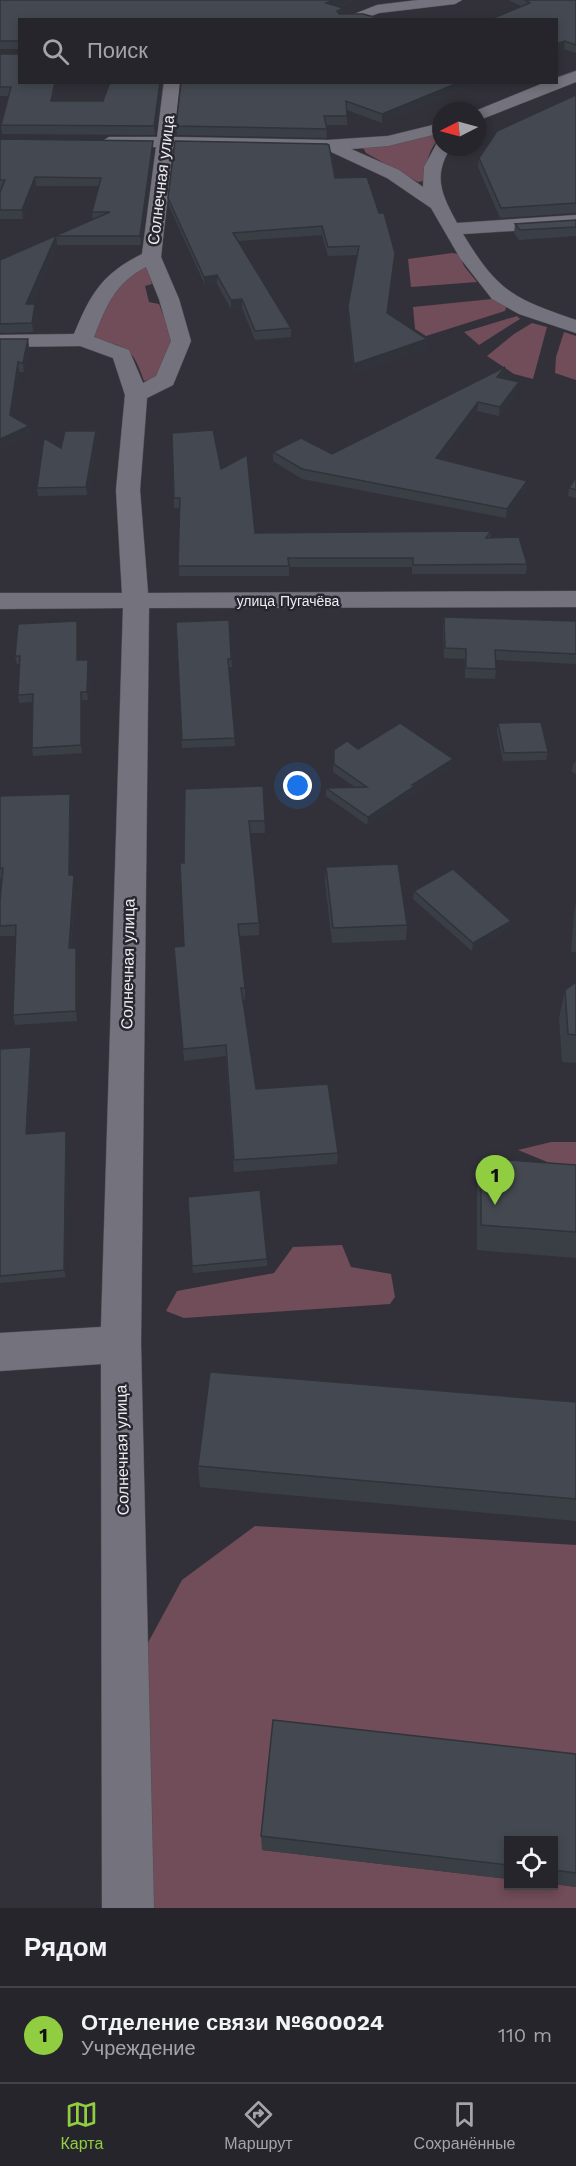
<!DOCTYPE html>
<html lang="ru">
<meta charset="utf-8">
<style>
:root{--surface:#26252b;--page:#2e2d33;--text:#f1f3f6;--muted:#a4a5a9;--line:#424247;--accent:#90cd40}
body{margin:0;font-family:"Work Sans",sans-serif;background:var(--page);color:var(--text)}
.controls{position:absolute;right:18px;bottom:18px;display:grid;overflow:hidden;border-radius:0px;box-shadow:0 3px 9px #0003}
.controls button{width:54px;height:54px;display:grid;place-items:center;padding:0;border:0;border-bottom:2px solid var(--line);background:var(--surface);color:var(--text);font:30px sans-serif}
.compass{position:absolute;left:432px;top:102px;width:54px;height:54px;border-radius:50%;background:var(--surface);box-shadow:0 3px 9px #0003;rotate:264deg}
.you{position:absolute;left:298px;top:786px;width:21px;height:21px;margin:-15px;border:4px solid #fff;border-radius:50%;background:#1a73e8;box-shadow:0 0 0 9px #1a73e833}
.badge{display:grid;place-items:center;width:39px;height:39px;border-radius:50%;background:var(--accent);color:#111;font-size:20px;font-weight:700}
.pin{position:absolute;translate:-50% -50px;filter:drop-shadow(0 2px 3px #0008)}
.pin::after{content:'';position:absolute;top:32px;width:21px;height:18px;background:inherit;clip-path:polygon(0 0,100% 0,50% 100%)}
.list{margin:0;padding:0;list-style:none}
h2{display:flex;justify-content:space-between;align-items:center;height:78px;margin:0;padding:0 24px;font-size:26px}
h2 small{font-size:20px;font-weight:400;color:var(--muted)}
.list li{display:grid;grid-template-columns:39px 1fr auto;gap:18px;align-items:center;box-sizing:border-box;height:96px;padding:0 24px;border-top:2px solid var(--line)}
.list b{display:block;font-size:22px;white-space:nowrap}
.list p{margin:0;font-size:20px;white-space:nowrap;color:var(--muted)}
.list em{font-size:20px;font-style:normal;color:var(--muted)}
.icon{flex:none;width:33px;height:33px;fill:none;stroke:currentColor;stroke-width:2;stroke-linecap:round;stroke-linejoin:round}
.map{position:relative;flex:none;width:576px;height:1908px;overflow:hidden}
.search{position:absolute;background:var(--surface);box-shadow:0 3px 9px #0003;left:18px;right:18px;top:18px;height:66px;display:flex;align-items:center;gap:15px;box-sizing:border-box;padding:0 21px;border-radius:0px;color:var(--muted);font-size:22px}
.sheet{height:174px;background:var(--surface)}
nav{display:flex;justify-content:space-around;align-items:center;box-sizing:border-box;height:84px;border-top:2px solid var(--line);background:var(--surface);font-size:16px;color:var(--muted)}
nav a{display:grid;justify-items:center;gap:3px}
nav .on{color:var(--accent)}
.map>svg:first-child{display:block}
.green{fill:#714c59}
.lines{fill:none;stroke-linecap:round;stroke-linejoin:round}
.minor-casing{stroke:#515056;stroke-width:1}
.minor{fill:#74737d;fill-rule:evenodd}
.wall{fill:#3a3f46}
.shaded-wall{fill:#303339}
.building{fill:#444951;stroke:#303339;stroke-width:1.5}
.labels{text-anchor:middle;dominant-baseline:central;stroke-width:5;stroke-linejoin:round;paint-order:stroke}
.far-street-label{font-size:14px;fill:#ececf1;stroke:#28272f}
.street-label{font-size:16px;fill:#ececf1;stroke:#28272f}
</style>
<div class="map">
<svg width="576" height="1908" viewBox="0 0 576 1908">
<rect width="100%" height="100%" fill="#323139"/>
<g class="green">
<path d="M441 133C439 140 434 144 431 150 427 160 424 171 424 181L418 182 366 153 362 146Z"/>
<polygon points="452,253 459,254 464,266 477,282 411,287 408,259"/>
<path d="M147 265 152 284 145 286 149 302 159 304 173 340 159 377 144 381C132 346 128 348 93 338L110 292 122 277Z"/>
<polygon points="492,299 507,305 505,311 426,336 415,329 413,307"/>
<polygon points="517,316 520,319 479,345 464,332"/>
<polygon points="532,323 547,327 533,379 514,374 487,356 514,334"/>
<polygon points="564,332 576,336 576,380 555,373 556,357"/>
<polygon points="551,1142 576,1142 576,1167 562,1168 518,1150"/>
<polygon points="342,1245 351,1267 391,1274 395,1297 390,1304 184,1318 166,1311 177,1291 274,1273 293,1247"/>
<polygon points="255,1526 576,1545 576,1771 262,1850 508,1879 508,1886 554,1884 576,1887 576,1908 140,1908 138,1661 182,1580"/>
</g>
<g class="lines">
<g class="minor-casing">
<g id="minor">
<polygon points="418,0 462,0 455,4 379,13 361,20 339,20 377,5"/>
<polygon points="576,71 576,82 477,121 477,111 475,111 546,82 556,82 556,78"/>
<path d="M164 82H180L174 137 328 140 388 136 441 123V133L388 146 351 149 399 170 423 187 424 167 437 143 441 142V147H451C432 177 442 195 457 223L576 215V227L463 234C498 292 514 299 576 320V333L519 314 492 299 460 258 431 208 387 178 327 150 173 147 161 257 179 299 191 341 173 385 147 398 140 490 148 593 576 591V607L149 608 141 1344 154 1908H102L101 1364 0 1371V1333L101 1327 123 608 0 609V593H122L116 490 125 395 113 358 80 346 0 347V335L74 334C91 293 102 274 142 254L156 147H109L101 142 109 137H157ZM146 267 159 299 171 341 156 376 143 383 129 350 94 337C106 306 115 283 146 267Z"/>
</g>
</g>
<use href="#minor" class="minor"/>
</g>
<g class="wall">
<polygon points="0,0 357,0 339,7 20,20 20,49 0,49"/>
<polygon points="508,0 576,0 576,53 564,49 556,52 556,20 521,6"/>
<polygon points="0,54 54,101 103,101 162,82 155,135 2,134 1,125 9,96 0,96"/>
<polygon points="181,82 481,82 382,123 347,110 347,125 326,125 327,138 177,135 176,126"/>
<polygon points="576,95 576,213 500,218 478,167 479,158"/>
<polygon points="0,139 153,149 141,245 57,245 31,304 35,304 37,313 33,332 0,333 0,260 93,220 92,212 99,186 36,186 23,219 0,219 0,192 1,189 0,189"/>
<polygon points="335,178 379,213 395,253 387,314 427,348 354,373 348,315 348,306 357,255 328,256 322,235 238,241 291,328 291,337 255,340 242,308 231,309 217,284 205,285 169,206 168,198"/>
<polygon points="576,220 576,236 519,240 514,233 515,224"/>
<polygon points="0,339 28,339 29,349 24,372 19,372 12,416 29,426 30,436 0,449"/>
<polygon points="504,376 502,379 518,391 499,416 477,411 441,459 527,481 526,490 506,518 302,479 273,461 273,452 332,454"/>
<polygon points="96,431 97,439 87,495 38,496 37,488 61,448"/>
<polygon points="172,433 221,469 255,533 491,531 490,538 527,564 526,574 412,574 412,567 289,567 289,576 179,576 180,508 174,508"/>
<polygon points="576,477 576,498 568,496 569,488"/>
<polygon points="444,617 576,621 576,664 496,660 496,669 495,679 465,678 465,659 444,658 443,627"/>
<polygon points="229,620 232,667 228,667 235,746 182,748 176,622"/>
<polygon points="78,629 78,660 89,668 88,700 82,700 82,753 33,756 32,748 32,702 19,703 18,695 20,664 17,664 15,656"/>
<polygon points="498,723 548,752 546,760 503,761 497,731"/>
<polygon points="358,749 452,767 416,790 416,793 367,825 326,796 326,788 355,787 333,772 334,750"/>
<polygon points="576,761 576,774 572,772 573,764"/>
<polygon points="263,786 265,833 250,833 259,923 259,935 240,936 245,988 245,999 243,1000 256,1089 338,1153 337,1164 234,1172 226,1056 184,1061 174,947 184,946 184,863"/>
<polygon points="0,796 72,804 70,875 75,885 71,948 78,958 77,1021 15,1025 13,1015 16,936 0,936 0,901 2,879 0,879"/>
<polygon points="326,867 407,925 406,940 332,943 325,882"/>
<polygon points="414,891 511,921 510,928 472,951 413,899"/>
<polygon points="576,902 576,952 571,952 574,914"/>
<polygon points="576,982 576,1063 562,1062 559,1018 565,990"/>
<polygon points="31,1047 32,1055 28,1134 67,1139 66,1277 0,1283 0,1049"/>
<polygon points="481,1158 576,1165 576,1258 477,1250 477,1184"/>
<polygon points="267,1259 267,1266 193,1273 192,1266"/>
<polygon points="576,1402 576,1521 200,1487 198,1466"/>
<polygon points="576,1754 576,1887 554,1884 554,1840 508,1840 508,1879 262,1850 261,1836"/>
</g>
<g class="shaded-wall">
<polygon points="335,0 357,0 326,11 326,3"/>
<polygon points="343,8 343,16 337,19 337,11"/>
<polygon points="565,41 564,49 556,52 556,44"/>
<polygon points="55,82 58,82 52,110 51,101"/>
<polygon points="160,82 162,82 155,135 154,126"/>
<polygon points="460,82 481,82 382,123 382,114"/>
<polygon points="153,141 153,149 141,245 140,236"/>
<polygon points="35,177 36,186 23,219 22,210"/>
<polygon points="56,236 57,245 27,313 26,304"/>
<polygon points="217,275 217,284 205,285 204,277"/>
<polygon points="242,299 242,308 231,309 231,300"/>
<polygon points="35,304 37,313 33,332 32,323"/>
<polygon points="28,339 29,349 24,372 23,363"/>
<polygon points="427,339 427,348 354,373 354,364"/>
<polygon points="18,362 19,372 11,424 10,415"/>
<polygon points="505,367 504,376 496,386 497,377"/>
<polygon points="519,382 518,391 499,416 500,407"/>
<polygon points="478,402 477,411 435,467 436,458"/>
<polygon points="29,426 30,436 0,449 0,439"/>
<polygon points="96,431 97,439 87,495 86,487"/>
<polygon points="527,481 526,490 506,518 507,509"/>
<polygon points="77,621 78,629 78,668 77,660"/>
<polygon points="88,660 89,668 88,700 87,692"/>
<polygon points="81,692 82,700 82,753 81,745"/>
<polygon points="453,759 452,767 416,790 416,793 367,825 368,817 412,785"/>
<polygon points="70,794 72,804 70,885 69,875"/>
<polygon points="74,875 75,885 70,958 69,948"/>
<polygon points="511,921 510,928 472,951 473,943"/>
<polygon points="76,948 78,958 77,1021 76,1011"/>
<polygon points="31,1047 32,1055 28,1142 26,1134"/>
<polygon points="66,1131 67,1139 66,1277 64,1270"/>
</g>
<g class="building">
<polygon points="0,0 335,0 326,3 343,8 337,11 339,14 363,14 385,20 20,20 20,41 0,41"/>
<polygon points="525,0 576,0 576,45 565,41 556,44 556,20 489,20 530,3"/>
<polygon points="0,54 20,54 20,82 55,82 51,101 103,101 110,82 160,82 154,126 1,125 11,87 0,87"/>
<polygon points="181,82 460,82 382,114 346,101 347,116 324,116 327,129 176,126"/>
<polygon points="576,95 576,203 501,208 479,158 497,131"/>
<polygon points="0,139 153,141 140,236 56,236 26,304 35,304 32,323 0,324 0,260 110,212 92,212 101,178 35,177 22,210 0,210 0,192 5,180 0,180"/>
<polygon points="175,141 327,144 329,145 335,178 367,177 379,213 384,213 395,253 387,313 427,339 354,364 348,306 359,246 328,247 322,226 233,233 291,328 255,331 242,299 231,300 217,275 204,277 168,198"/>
<polygon points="576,220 576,227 520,230 515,224"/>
<polygon points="0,339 28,339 23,363 18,362 10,415 29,426 0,439"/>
<polygon points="505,367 497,377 519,382 500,407 478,402 436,458 527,481 507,509 302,469 273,452 301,438 332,454"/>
<polygon points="213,430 221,469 247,455 255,533 491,531 486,538 519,537 527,564 413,565 413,558 288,558 289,566 178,566 180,498 174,498 172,433"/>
<polygon points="65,431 96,431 86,487 37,488 44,438 61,448"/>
<polygon points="576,477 576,490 569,488"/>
<polygon points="444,617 576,621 576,654 495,650 496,669 466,668 466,649 445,648"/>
<polygon points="229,620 231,659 228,659 235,738 182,740 176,622"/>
<polygon points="77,621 77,660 88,660 87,692 81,692 81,745 32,748 33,694 18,695 20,656 15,656 18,624"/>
<polygon points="541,722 548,752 504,753 498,723"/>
<polygon points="400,723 453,759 412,785 416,785 368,817 326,788 367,787 334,764 334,750 347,741 358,749"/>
<polygon points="263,786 265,821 249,821 259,923 238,924 245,988 241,988 256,1089 328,1084 338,1153 234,1160 226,1045 183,1049 174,947 184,946 180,863 184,863 185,789"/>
<polygon points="70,794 69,875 74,875 69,948 76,948 76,1011 13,1015 16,925 0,926 0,901 3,868 0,869 0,796"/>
<polygon points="398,864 407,925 333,928 326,867"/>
<polygon points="453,869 511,921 473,943 414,891"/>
<polygon points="576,982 576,1035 568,1034 565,990"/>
<polygon points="31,1047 26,1134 66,1131 64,1270 0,1276 0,1049"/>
<polygon points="481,1158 576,1165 576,1232 481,1225"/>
<polygon points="260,1190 267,1259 192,1266 188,1197"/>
<polygon points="210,1372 576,1402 576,1499 198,1466"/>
<polygon points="273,1720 576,1754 576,1873 554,1870 554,1840 508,1840 508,1865 261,1836"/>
</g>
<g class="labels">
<g class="far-street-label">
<text x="288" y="601">улица Пугачёва</text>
</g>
<g class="street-label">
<text transform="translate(161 180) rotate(-83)">Солнечная улица</text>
<text transform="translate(128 964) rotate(-89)">Солнечная улица</text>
<text transform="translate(122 1450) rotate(-91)">Солнечная улица</text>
</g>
</g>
</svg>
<div class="controls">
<button><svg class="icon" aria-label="locate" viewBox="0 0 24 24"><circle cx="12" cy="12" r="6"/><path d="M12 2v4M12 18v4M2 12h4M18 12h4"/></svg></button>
</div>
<svg class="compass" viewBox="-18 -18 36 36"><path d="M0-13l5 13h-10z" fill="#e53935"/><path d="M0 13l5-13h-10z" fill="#a4a5a9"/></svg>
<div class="you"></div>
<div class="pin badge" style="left:495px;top:1205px">1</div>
<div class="search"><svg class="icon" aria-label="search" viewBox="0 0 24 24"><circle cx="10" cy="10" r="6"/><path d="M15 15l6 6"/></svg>Поиск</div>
</div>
<section class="sheet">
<h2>Рядом<small></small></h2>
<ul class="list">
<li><span class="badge">1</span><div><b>Отделение связи №600024</b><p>Учреждение</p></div><em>110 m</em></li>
</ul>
</section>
<nav>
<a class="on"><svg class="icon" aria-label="map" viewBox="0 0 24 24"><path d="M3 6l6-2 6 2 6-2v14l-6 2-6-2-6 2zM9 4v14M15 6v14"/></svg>Карта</a>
<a><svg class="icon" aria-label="directions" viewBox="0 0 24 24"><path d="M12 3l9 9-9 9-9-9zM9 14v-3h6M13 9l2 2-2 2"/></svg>Маршрут</a>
<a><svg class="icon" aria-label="saved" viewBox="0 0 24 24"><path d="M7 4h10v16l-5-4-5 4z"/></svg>Сохранённые</a>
</nav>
